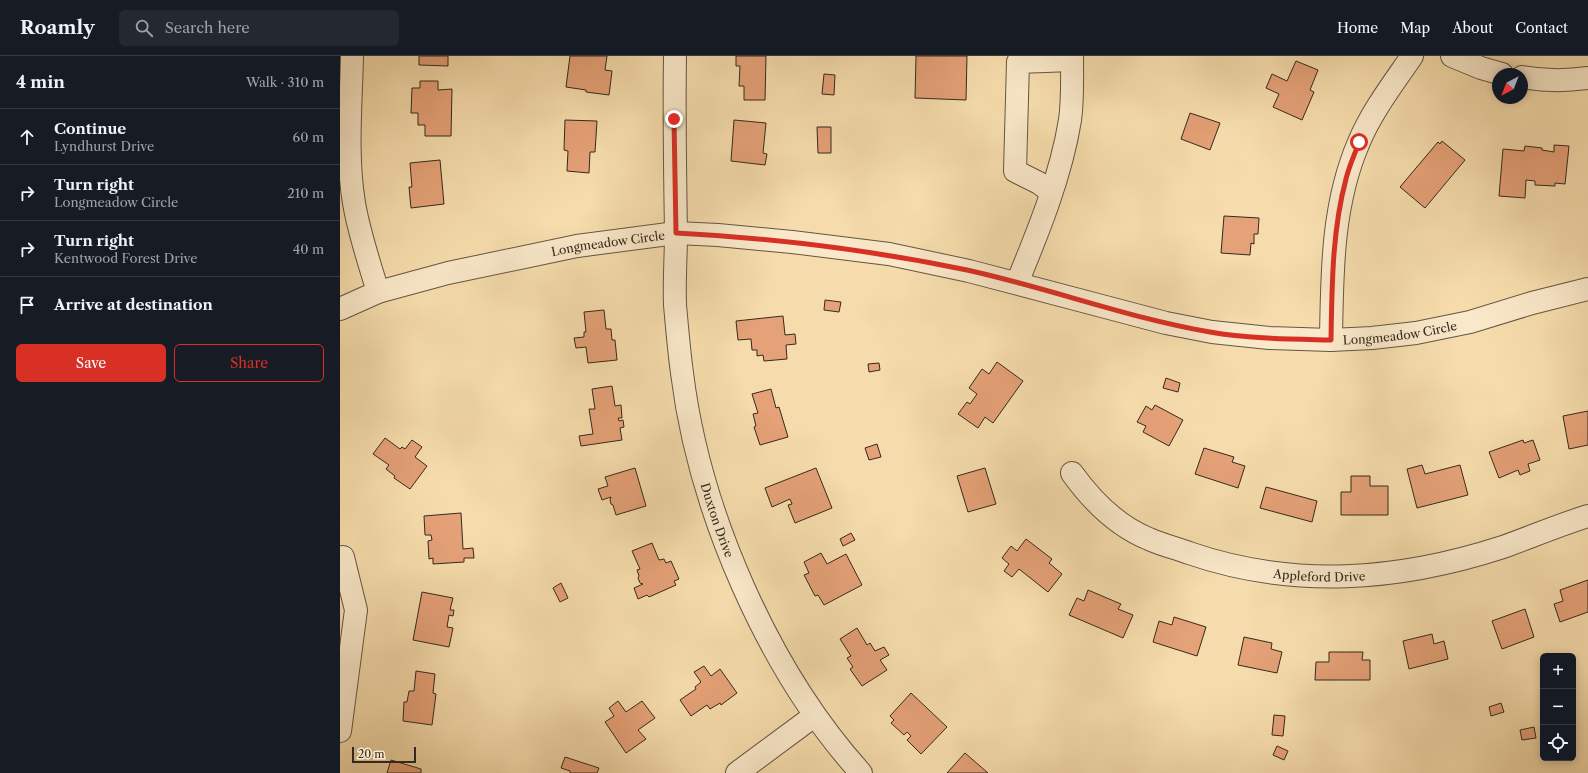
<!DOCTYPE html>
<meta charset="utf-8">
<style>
:root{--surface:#171b24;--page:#242831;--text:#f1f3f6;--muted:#9ea1a6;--line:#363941;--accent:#d93025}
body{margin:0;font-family:"Libre Caslon Text",serif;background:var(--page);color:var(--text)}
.controls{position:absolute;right:12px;bottom:12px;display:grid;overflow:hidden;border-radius:6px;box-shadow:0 2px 10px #0003}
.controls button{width:36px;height:36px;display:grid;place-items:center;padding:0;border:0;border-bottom:1px solid var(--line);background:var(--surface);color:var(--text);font:20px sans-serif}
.compass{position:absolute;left:1152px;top:12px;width:36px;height:36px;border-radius:50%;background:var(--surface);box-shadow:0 2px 10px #0003;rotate:222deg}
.scale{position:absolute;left:12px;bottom:10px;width:64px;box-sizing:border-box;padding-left:4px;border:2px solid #35291f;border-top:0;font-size:11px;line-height:14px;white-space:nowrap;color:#35291f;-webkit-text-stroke:3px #f9e8c9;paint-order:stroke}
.stop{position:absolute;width:12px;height:12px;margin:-9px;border:3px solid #d93025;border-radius:50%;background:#fff}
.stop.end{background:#d93025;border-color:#fff;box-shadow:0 1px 4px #0008}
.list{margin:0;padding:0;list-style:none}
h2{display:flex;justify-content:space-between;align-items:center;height:52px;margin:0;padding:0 16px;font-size:17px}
h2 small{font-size:13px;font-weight:400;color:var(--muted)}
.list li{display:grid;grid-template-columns:26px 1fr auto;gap:12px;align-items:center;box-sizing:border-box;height:56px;padding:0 16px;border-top:1px solid var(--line)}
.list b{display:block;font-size:15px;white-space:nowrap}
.list p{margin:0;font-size:13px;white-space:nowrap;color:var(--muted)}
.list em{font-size:13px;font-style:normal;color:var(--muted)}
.actions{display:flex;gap:8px;padding:12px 16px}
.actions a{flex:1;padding:9px 0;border:1px solid var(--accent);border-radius:6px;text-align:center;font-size:14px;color:var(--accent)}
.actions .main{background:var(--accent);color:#fff}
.icon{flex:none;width:22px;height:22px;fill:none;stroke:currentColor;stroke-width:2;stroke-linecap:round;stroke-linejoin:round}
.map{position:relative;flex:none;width:1248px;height:717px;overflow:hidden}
header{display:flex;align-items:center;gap:24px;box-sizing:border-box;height:56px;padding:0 20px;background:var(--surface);border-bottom:1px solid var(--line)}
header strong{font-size:19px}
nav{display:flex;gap:22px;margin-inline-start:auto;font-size:14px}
.search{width:280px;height:36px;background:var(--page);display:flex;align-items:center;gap:10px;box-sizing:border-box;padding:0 14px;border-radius:6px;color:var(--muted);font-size:15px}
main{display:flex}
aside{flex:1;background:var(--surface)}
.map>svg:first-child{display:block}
.building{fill:#e5a177;stroke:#35291f}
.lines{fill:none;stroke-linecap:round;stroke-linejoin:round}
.minor-casing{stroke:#655642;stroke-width:24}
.minor{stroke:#f9e8c9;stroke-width:22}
.route{stroke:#d93025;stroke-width:5}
.labels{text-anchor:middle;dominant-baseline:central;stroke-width:3.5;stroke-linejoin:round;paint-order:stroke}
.street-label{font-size:12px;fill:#35291f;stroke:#f9e8c9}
</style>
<header>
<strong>Roamly</strong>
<div class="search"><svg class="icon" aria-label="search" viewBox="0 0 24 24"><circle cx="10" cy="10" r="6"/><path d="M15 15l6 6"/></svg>Search here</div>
<nav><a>Home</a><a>Map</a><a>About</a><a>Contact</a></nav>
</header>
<main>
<aside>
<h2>4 min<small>Walk · 310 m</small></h2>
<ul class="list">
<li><svg class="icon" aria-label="ahead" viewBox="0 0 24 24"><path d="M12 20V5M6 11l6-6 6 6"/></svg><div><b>Continue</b><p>Lyndhurst Drive</p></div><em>60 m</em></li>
<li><svg class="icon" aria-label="right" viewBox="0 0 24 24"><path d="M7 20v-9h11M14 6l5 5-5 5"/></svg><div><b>Turn right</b><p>Longmeadow Circle</p></div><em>210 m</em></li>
<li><svg class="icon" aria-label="right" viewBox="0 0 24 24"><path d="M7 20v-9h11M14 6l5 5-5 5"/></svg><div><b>Turn right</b><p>Kentwood Forest Drive</p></div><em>40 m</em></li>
<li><svg class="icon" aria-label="arrive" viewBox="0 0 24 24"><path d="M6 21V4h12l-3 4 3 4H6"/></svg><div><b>Arrive at destination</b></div></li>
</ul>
<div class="actions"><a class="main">Save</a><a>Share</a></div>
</aside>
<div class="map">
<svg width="1248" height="717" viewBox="0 0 1248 717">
<rect width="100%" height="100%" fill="#f6dcac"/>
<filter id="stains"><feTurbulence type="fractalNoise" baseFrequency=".005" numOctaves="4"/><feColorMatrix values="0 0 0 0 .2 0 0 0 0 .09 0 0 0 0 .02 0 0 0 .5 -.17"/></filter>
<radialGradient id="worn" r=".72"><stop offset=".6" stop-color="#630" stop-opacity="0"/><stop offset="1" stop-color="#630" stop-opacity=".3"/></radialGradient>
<g class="building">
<polygon points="79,0 108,0 108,10 79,9"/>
<polygon points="230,0 267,0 265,14 272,15 269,39 246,36 246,34 226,31"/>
<polygon points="396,0 426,0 425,44 404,44 404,30 399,30 400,10 396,10"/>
<polygon points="576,0 627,0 626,44 575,42"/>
<polygon points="956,5 978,14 970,34 974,36 962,64 933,51 939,38 926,32 932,18 947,25"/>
<polygon points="484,18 495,19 494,39 482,38"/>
<polygon points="80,25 98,25 98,34 112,33 111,80 85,80 85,69 78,69 78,57 71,57 72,32 80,32"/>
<polygon points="850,57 880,67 870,94 841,83"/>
<polygon points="225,64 257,65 255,96 250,96 249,117 227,115 228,95 224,94"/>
<polygon points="394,64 426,67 423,97 427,98 425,109 391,105"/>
<polygon points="477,71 491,71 491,97 478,97"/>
<polygon points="1102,85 1125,104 1085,152 1060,131 1098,86 1100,88"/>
<polygon points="1214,89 1229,90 1225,128 1215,127 1215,130 1195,129 1195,125 1186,124 1185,142 1159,140 1163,93 1184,95 1185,90 1202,92 1202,94 1214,96"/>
<polygon points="100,104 104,148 71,152 69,131 72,131 70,107"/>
<polygon points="884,160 919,162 918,178 914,178 914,188 911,187 910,199 881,197"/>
<polygon points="485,244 501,246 499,256 484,254"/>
<polygon points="264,254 266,273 271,273 272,284 275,284 277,304 248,307 246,291 236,292 234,282 244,281 244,276 246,276 244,256"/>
<polygon points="443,260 445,279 455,278 456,288 446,289 447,303 424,305 423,299 417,300 417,294 412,294 411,283 398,284 396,265"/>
<polygon points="657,306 683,325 653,367 645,361 638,372 618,358 627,346 630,348 637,338 629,332 642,313 649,318"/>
<polygon points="539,307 540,314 529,316 528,308"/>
<polygon points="826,322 840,327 838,336 823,332"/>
<polygon points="272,330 275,350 281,349 282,362 278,362 279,365 283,364 284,371 280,372 282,384 241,390 239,380 253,378 249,353 255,353 252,333"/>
<polygon points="431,333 436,352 439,351 448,381 420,389 414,371 416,370 413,358 418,357 412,338"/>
<polygon points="815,349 843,364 829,390 803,376 806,370 797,366 806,350 812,354"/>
<polygon points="1248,355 1248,389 1229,393 1223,360"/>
<polygon points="45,382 60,393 62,391 65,393 72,384 82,391 75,401 87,410 70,433 54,422 55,420 46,413 49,409 33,398"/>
<polygon points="1183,384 1184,387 1193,384 1200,404 1188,408 1190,415 1180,419 1178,414 1159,422 1149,396"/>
<polygon points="537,388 541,401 529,404 525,392"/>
<polygon points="864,392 894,401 892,406 905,410 898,432 855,418"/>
<polygon points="1082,409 1085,418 1120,409 1128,439 1077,452 1067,413"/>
<polygon points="295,412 306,450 276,459 273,449 271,448 270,444 271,441 262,444 258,433 268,430 265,421"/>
<polygon points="476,412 492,452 455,467 448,449 452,448 450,443 432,451 425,432"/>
<polygon points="645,412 656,448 628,456 617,420"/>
<polygon points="1011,420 1030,420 1030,430 1048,430 1048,459 1001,459 1001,436 1011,436"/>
<polygon points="926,431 977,445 972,466 920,452"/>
<polygon points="121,457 123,493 133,492 134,502 124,502 124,506 93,508 93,502 89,503 88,485 92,484 91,479 85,479 84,460"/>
<polygon points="511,477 515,484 503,490 500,483"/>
<polygon points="686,483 712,503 709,507 722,518 708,536 679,513 672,521 664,515 669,508 662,502 671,490 677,495"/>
<polygon points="312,487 319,504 324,503 326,507 331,505 339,523 334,525 336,529 309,541 307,539 298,543 294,532 303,528 300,527 298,522 299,520 297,514 300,513 292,495"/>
<polygon points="481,497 487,508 506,498 522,529 484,549 478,539 475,540 464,519 469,517 464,506"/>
<polygon points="1248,524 1248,556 1220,566 1214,548 1223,545 1220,534"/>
<polygon points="221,527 228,542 220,546 213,532"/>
<polygon points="748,534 781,548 778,553 793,559 783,582 729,559 737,542 744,545"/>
<polygon points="82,536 113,542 110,554 114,554 113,560 109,559 107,571 113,572 109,591 73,584"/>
<polygon points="1185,553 1194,581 1162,593 1152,565"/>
<polygon points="834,561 866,571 857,600 813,586 819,565 832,569"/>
<polygon points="517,572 527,589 530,587 535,595 544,591 549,599 540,604 547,614 522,630 510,613 513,611 507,602 511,600 500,583"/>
<polygon points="1092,578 1094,588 1104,585 1108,603 1069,613 1063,585"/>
<polygon points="904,581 932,587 931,593 942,596 937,617 898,609"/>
<polygon points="989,596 1023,596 1022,604 1030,604 1030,624 975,624 976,606 989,606"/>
<polygon points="364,610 371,620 380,613 397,637 381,649 380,647 370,653 367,649 351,660 340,644 356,633 355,631 361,626 354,616"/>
<polygon points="76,615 95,618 93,637 96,638 92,669 63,665 64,646 67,646 69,635 74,635"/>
<polygon points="571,637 607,671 581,698 567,684 571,680 567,676 564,679 551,667 554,664 550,660"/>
<polygon points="278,645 286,656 302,645 315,662 298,674 306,683 286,697 265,666 274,660 269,652"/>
<polygon points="1161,647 1164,656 1151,660 1149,651"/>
<polygon points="934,659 945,660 943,680 932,679"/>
<polygon points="1194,671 1196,682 1182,684 1180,674"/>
<polygon points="937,690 948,695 944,704 933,699"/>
<polygon points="625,697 648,717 607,717"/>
<polygon points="225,701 259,712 257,717 230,717 230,715 221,712"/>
<polygon points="51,704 81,713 81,717 47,717"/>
</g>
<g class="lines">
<g class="minor-casing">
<g id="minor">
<path d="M12 0C11 49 6 99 14 147 19 177 29 206 38 236"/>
<path id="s1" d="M335 0C334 59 335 117 336 176 336 200 334 225 335 249 337 271 339 295 342 317 359 455 428 614 521 717"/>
<polyline points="1112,0 1141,12 1162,18"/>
<path d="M1182 21C1204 25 1226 25 1248 22"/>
<polyline points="711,136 699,127 675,115 678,6 732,4"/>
<path d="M677 227C698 176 721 120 730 64 733 43 732 21 732 0"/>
<path id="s2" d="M0 253 38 236 108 217 237 190 336 177 378 179 452 186 549 198 629 215 826 267 872 276 929 282 991 284 1032 282 1076 277 1130 266 1192 247 1248 233"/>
<path d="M991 284C992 217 992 148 1019 86 1032 55 1053 28 1072 0"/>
<path id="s3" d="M732 417C752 445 777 470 809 483 822 489 836 492 849 497 954 533 1058 525 1163 491 1191 481 1219 469 1248 460"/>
<polyline points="0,675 16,554 3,501"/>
<polyline points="397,717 474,660"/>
</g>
</g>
<use href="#minor" class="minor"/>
</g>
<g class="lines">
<path class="route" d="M334 63 336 177C434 182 531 194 627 214 709 232 788 262 870 276 910 283 951 283 991 284 992 230 992 175 1006 123 1009 110 1015 98 1019 86"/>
</g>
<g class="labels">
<g class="street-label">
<text stroke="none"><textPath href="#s2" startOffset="277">Longmeadow Circle</textPath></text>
<text stroke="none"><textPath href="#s2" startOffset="1081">Longmeadow Circle</textPath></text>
<text stroke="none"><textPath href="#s1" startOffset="469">Duxton Drive</textPath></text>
<text stroke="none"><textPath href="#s3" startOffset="278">Appleford Drive</textPath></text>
</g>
</g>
<rect width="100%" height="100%" filter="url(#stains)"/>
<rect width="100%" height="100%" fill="url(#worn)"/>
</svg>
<div class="controls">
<button>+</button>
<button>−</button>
<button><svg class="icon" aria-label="locate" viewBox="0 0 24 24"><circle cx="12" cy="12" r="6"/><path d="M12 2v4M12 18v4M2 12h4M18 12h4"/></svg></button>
</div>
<svg class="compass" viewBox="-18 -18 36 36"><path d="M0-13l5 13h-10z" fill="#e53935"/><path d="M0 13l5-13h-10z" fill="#9ea1a6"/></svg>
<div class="scale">20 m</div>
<div class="stop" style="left:1019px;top:86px"></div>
<div class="stop end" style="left:334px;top:63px"></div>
</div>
</main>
